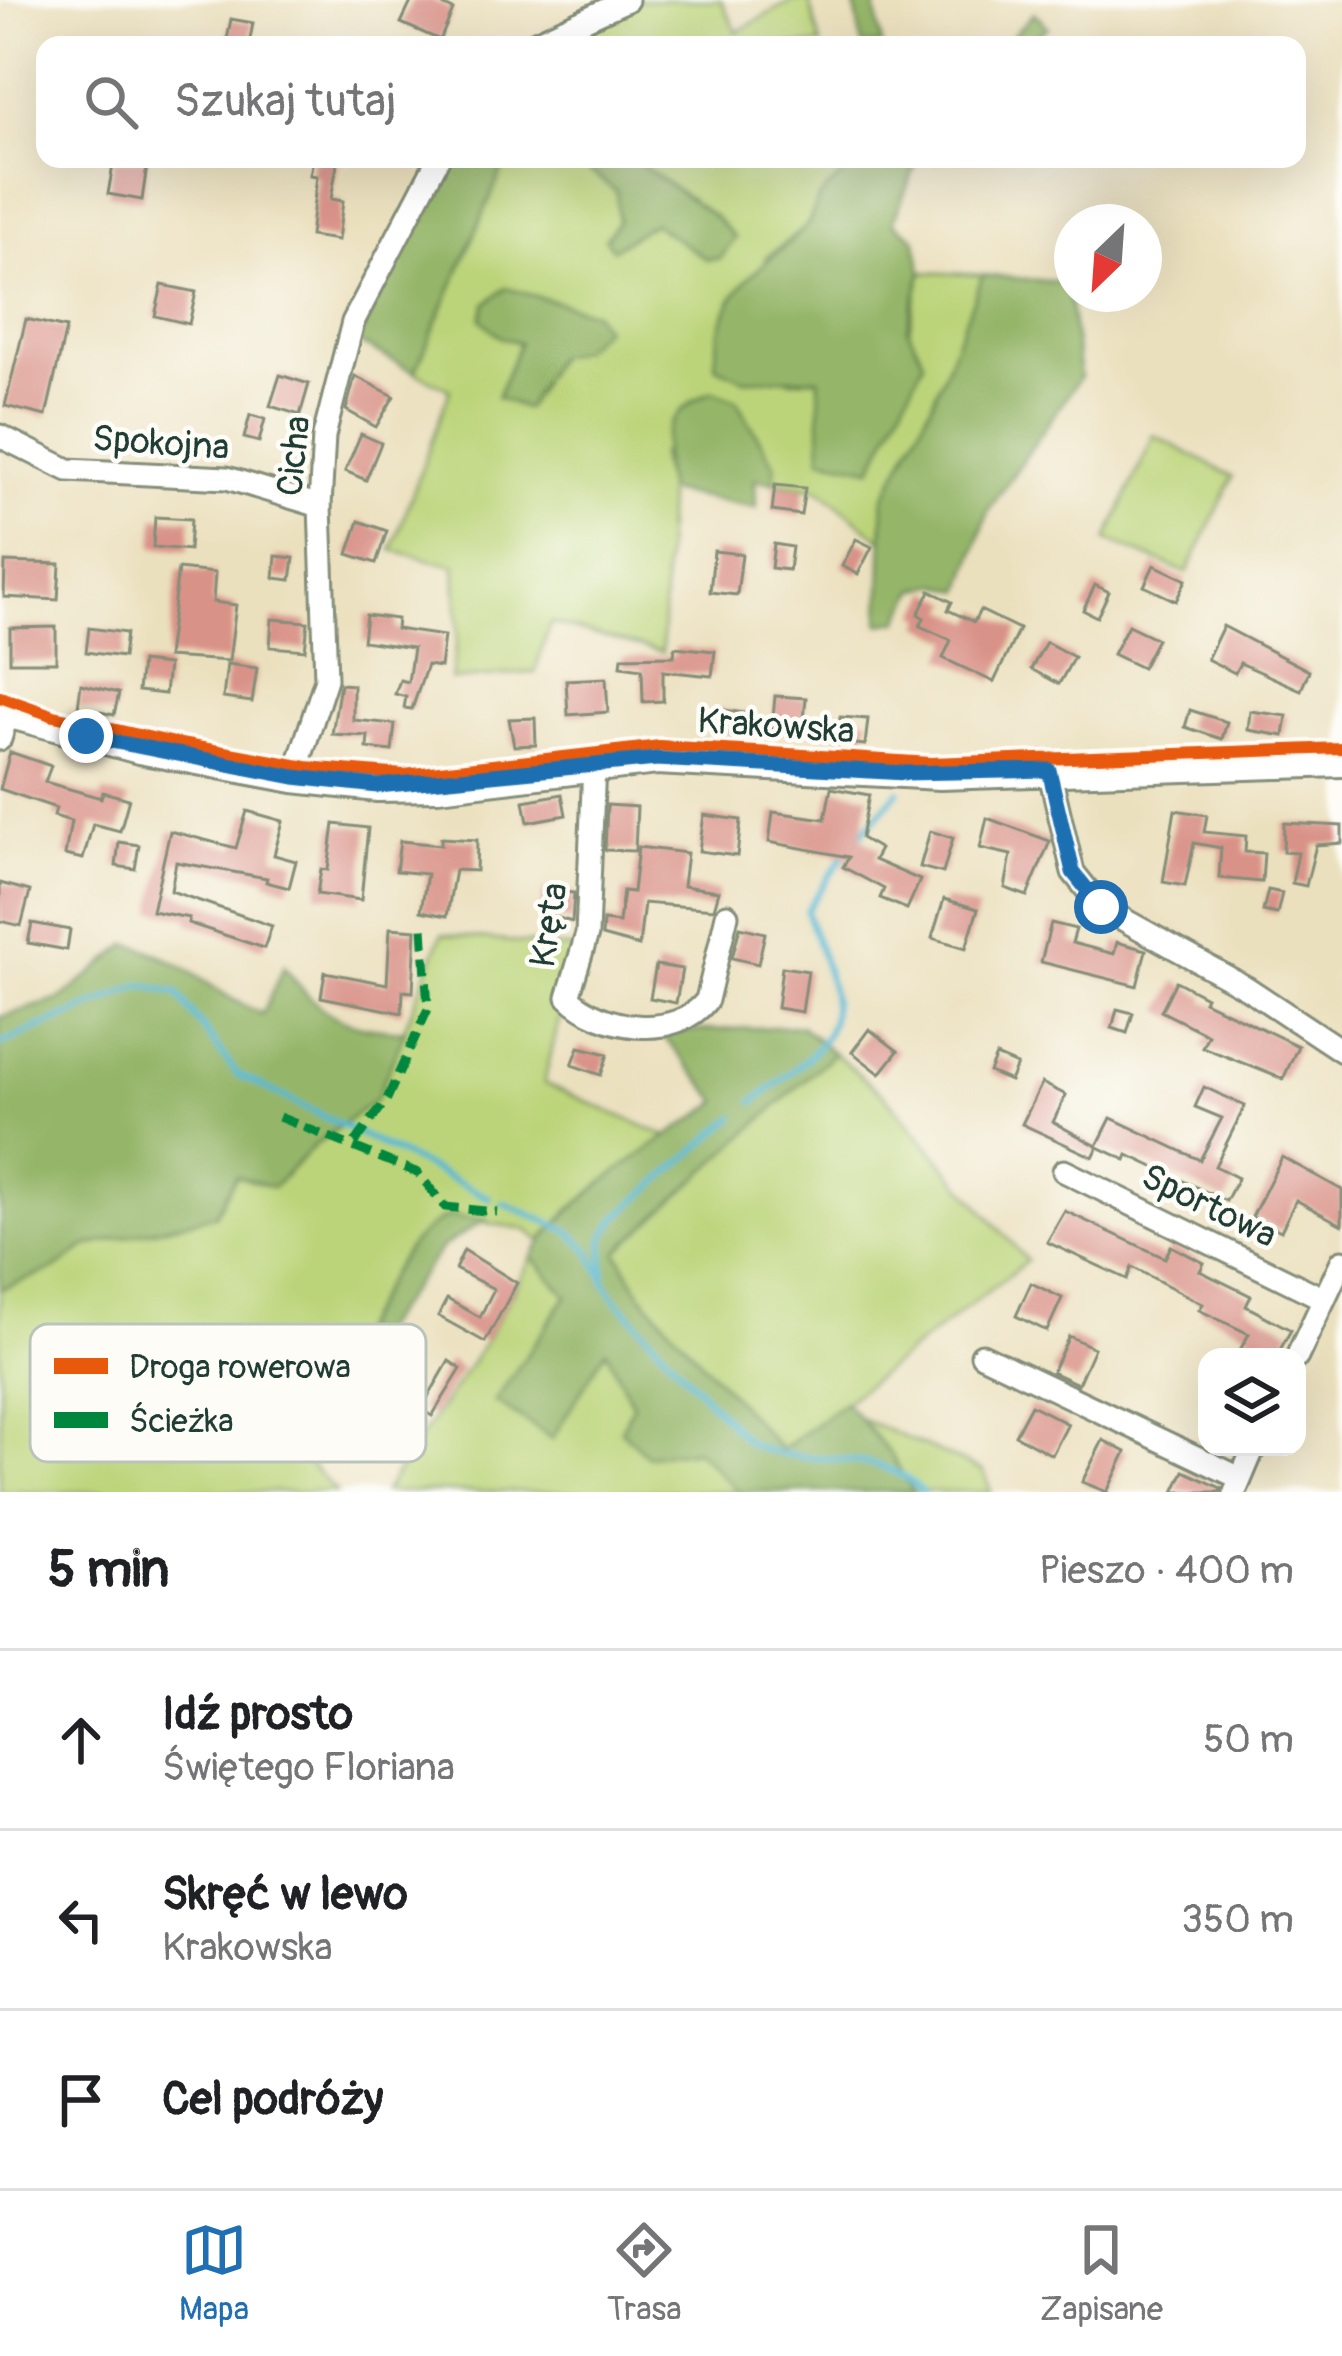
<!DOCTYPE html>
<html lang="pl">
<meta charset="utf-8">
<style>
:root{--surface:#fff;--page:#f2f2f2;--text:#202124;--muted:#757577;--line:#e0e0e0;--accent:#1f6fb2}
body{margin:0;font-family:Pangolin,sans-serif;background:var(--page);color:var(--text)}
.controls{position:absolute;right:36px;bottom:36px;display:grid;overflow:hidden;border-radius:24px;box-shadow:0 12px 48px #0002}
.controls button{width:108px;height:108px;display:grid;place-items:center;padding:0;border:0;border-bottom:3px solid var(--line);background:var(--surface);color:var(--text);font:60px sans-serif}
.compass{position:absolute;left:1054px;top:204px;width:108px;height:108px;border-radius:50%;background:var(--surface);box-shadow:0 12px 48px #0002;rotate:205deg}
.stop{position:absolute;width:36px;height:36px;margin:-27px;border:9px solid #1f6fb2;border-radius:50%;background:#fff}
.stop.end{background:#1f6fb2;border-color:#fff;box-shadow:0 3px 12px #0008}
.list{margin:0;padding:0;list-style:none}
h2{display:flex;justify-content:space-between;align-items:center;height:156px;margin:0;padding:0 48px;font-size:51px}
h2 small{font-size:39px;font-weight:400;color:var(--muted)}
.list li{display:grid;grid-template-columns:78px 1fr auto;gap:36px;align-items:center;box-sizing:border-box;height:180px;padding:0 48px;border-top:3px solid var(--line)}
.list b{display:block;font-size:45px;white-space:nowrap}
.list p{margin:0;font-size:39px;white-space:nowrap;color:var(--muted)}
.list em{font-size:39px;font-style:normal;color:var(--muted)}
.icon{flex:none;width:66px;height:66px;fill:none;stroke:currentColor;stroke-width:2;stroke-linecap:round;stroke-linejoin:round}
.map{position:relative;flex:none;width:1342px;height:1492px;overflow:hidden}
.search{position:absolute;background:var(--surface);box-shadow:0 12px 48px #0002;left:36px;right:36px;top:36px;height:132px;display:flex;align-items:center;gap:30px;box-sizing:border-box;padding:0 42px;border-radius:24px;color:var(--muted);font-size:45px}
.sheet{height:696px;background:var(--surface)}
nav{display:flex;justify-content:space-around;align-items:center;box-sizing:border-box;height:168px;border-top:3px solid var(--line);background:var(--surface);font-size:33px;color:var(--muted)}
nav a{display:grid;justify-items:center;gap:6px}
nav .on{color:var(--accent)}
.map>svg:first-child{display:block}
.green{fill:#bcd479;stroke:#6e8856;stroke-width:3}
.forest{fill:#95b669;stroke:#5a7a4e;stroke-width:3}
.lines{fill:none;stroke-linecap:round;stroke-linejoin:round}
.stream{stroke:#54b9d3;stroke-width:6}
.building{fill:#d99288}
.street-casing{stroke:#858e79;stroke-width:27}
.secondary-casing{stroke:#858e79;stroke-width:36}
.street{stroke:#fff;stroke-width:21}
.secondary{stroke:#fff;stroke-width:30}
.quiet{stroke:#00873e;stroke-width:9;stroke-dasharray:18 9;stroke-linecap:butt}
.cycleway-casing{stroke:#fdfcf7;stroke-width:20}
.cycleway{stroke:#e8590c;stroke-width:12}
.route{stroke:#1f6fb2;stroke-width:15}
.labels{text-anchor:middle;dominant-baseline:central;stroke-width:9;stroke-linejoin:round;paint-order:stroke}
.street-label{font-size:36px;fill:#1f3d34;stroke:#fdfcf7}
.key{fill:#fdfcf7;stroke:#bac3bc;stroke-width:3}
.key-label{font-size:33px;fill:#1f3d34}
</style>
<div class="map">
<svg width="1342" height="1492" viewBox="0 0 1342 1492">
<rect width="100%" height="100%" fill="#fdfcf7"/>
<filter id="ink" filterUnits="userSpaceOnUse"><feTurbulence type="fractalNoise" baseFrequency=".00833" numOctaves="2"/><feDisplacementMap in="SourceGraphic" scale="24" xChannelSelector="R" yChannelSelector="G"/><feConvolveMatrix kernelMatrix="1 2 1 2 8 2 1 2 1" color-interpolation-filters="sRGB"/></filter>
<filter id="wash" filterUnits="userSpaceOnUse"><feTurbulence type="fractalNoise" baseFrequency=".004" numOctaves="4" result="noise"/><feDisplacementMap in="SourceGraphic" scale="48" xChannelSelector="R" yChannelSelector="G"/><feGaussianBlur stdDeviation="2.7" result="paint"/><feColorMatrix in="noise" values="0 0 0 0 0 0 0 0 0 0 0 0 0 0 0 0 0 1.4 0 .05"/><feComposite in="paint" operator="in"/></filter>
<g filter="url(#wash)">
<rect width="100%" height="100%" fill="#ebe0be"/>
<g class="green">
<polygon points="639,0 721,0 737,32 793,0 809,0 821,45 543,45 585,31"/>
<path d="M507 159H574L617 192 618 221 631 235 653 223 707 259 692 199 669 189 633 159H862L819 198 808 226 765 258 790 381 819 377 822 458 872 468C901 405 904 338 922 272L983 275 932 403 884 498 882 540 818 489 774 482 775 465 736 400 660 454 667 491 662 652 550 623 535 672 451 680 458 631 455 566 392 550 450 390 415 372Z"/>
<polygon points="1154,435 1233,477 1187,573 1107,540"/>
<polygon points="442,934 576,949 544,1083 667,1136 569,1210 541,1241 527,1230 449,1216 376,1304 287,1439 336,1492 0,1492 0,1289 55,1269 87,1246 214,1215 236,1176 273,1187 314,1146 376,1099"/>
<polygon points="834,1053 885,1096 1027,1261 781,1451 641,1294 617,1252"/>
<polygon points="532,1257 567,1295 496,1401 606,1349 633,1406 622,1430 648,1456 696,1450 739,1492 384,1492 483,1345"/>
<polygon points="861,1419 984,1471 991,1492 913,1492"/>
</g>
<g class="forest">
<polygon points="854,0 874,0 882,45 862,45"/>
<polygon points="1034,13 1048,27 1025,45 1004,45"/>
<polygon points="442,159 507,159 415,372 357,342"/>
<polygon points="574,159 633,159 715,217 735,238 720,259 706,259 653,223 613,249 605,239 618,221 617,192"/>
<path d="M862 159H918L893 222 915 238 922 272 907 327 924 361 872 468 821 458 819 378 744 379 715 366C719 289 752 276 803 230 813 221 812 207 820 197 831 183 849 172 862 159Z"/>
<polygon points="983,275 1067,283 1080,377 988,511 962,591 938,584 916,590 899,621 880,624 884,498 932,403"/>
<polygon points="506,288 593,312 604,328 580,350 555,357 526,409 497,398 519,343 500,337 481,319 486,303"/>
<path d="M712 391 736 400 775 465 774 482 755 480 756 508 667 491C658 443 663 412 712 391Z"/>
<path d="M128 944C186 958 209 992 262 1014L284 966C321 1017 342 1028 405 1031L376 1099 314 1146 273 1187 236 1176 215 1215 87 1246 55 1269 0 1289V1017L61 999Z"/>
<path d="M801 1026 834 1053 617 1252 641 1294 781 1450 845 1402 891 1455 913 1492H739L696 1450 647 1456 621 1430 633 1405 606 1350 552 1439 495 1401 567 1296 532 1257C563 1201 665 1138 719 1102L660 1032Z"/>
<path d="M449 1216 485 1220 442 1247 378 1333 357 1334C384 1291 400 1238 449 1216Z"/>
</g>
<g class="lines">
<g class="stream">
<polyline points="858,838 899,791"/>
<polyline points="0,1044 142,985 177,993 237,1074 490,1198"/>
<path d="M753 1102C852 1028 846 1024 806 911L846 852"/>
<path d="M503 1203 569 1231 589 1250 612 1295 748 1443C800 1470 880 1444 922 1492"/>
<polyline points="604,1277 603,1239 616,1218 735,1117"/>
</g>
</g>
<g id="blocks">
<g class="building">
<polygon points="412,0 432,0 453,10 440,40 401,23"/>
<polygon points="231,19 253,23 249,45 226,45"/>
<polygon points="114,159 148,159 142,200 108,194"/>
<polygon points="313,159 338,159 331,199 343,201 338,240 310,236 317,176 310,175"/>
<polygon points="162,285 196,292 189,324 155,316"/>
<polygon points="26,319 66,328 46,416 5,406"/>
<polygon points="280,375 309,384 300,415 270,406"/>
<polygon points="355,376 394,396 376,427 346,410"/>
<polygon points="250,415 265,419 259,442 244,438"/>
<polygon points="361,434 381,443 366,480 345,471"/>
<polygon points="775,485 805,488 801,515 772,511"/>
<polygon points="155,517 191,519 189,550 153,547"/>
<polygon points="359,521 387,531 376,563 348,554"/>
<polygon points="856,539 872,547 858,574 842,566"/>
<polygon points="774,544 792,547 789,570 771,568"/>
<polygon points="714,551 742,554 737,595 710,592"/>
<polygon points="276,556 294,558 291,580 274,578"/>
<polygon points="5,562 60,564 58,600 4,597"/>
<polygon points="1154,565 1186,580 1176,601 1144,586"/>
<polygon points="178,569 215,573 213,602 236,605 229,661 167,657"/>
<polygon points="1095,585 1109,592 1097,617 1083,610"/>
<polygon points="930,591 952,602 948,610 974,622 980,610 1019,629 994,682 943,658 951,640 920,626 924,618 918,614"/>
<polygon points="366,615 397,619 396,629 444,636 440,667 427,665 412,709 404,708 406,697 395,694 400,680 408,682 413,648 363,641"/>
<polygon points="272,619 308,622 305,650 270,647"/>
<polygon points="1128,625 1157,639 1142,668 1113,654"/>
<polygon points="1223,626 1309,671 1301,690 1240,663 1235,673 1207,659"/>
<polygon points="56,627 56,662 10,662 10,628"/>
<polygon points="89,628 126,633 123,657 86,652"/>
<polygon points="1046,642 1074,657 1059,684 1031,669"/>
<polygon points="675,647 715,651 712,676 663,671 663,701 643,702 642,669 621,666 622,657 674,656"/>
<polygon points="141,662 168,665 165,694 138,691"/>
<polygon points="227,664 257,668 252,702 223,698"/>
<polygon points="606,678 608,712 568,715 566,680"/>
<polygon points="81,684 119,693 114,715 78,707"/>
<polygon points="340,684 353,685 353,720 395,724 392,751 367,748 368,736 332,734"/>
<polygon points="775,696 806,698 803,731 772,728"/>
<polygon points="717,709 751,714 748,736 714,731"/>
<polygon points="1190,710 1227,722 1222,739 1185,727"/>
<polygon points="1250,711 1287,716 1284,736 1248,730"/>
<polygon points="840,717 868,719 865,745 838,742"/>
<polygon points="535,718 536,745 514,746 509,719"/>
<polygon points="10,752 51,766 45,782 101,798 103,792 129,799 120,831 93,824 83,859 65,855 71,821 54,816 56,808 0,789"/>
<polygon points="831,788 869,795 861,838 880,849 874,860 920,880 907,909 880,898 884,889 843,867 849,857 769,842 773,812 825,819"/>
<polygon points="562,794 566,815 528,822 524,801"/>
<polygon points="607,805 637,807 635,851 605,850"/>
<polygon points="1175,810 1207,815 1204,832 1246,836 1245,852 1264,853 1262,882 1219,878 1221,848 1194,843 1185,886 1163,882"/>
<polygon points="247,811 283,821 274,855 296,861 289,888 266,882 267,878 176,862 171,891 272,926 264,948 188,923 189,918 152,911 170,831 236,848"/>
<polygon points="704,815 741,820 737,856 699,851"/>
<polygon points="987,818 1050,841 1027,896 1005,888 1011,855 980,848"/>
<polygon points="1284,823 1342,826 1342,843 1316,845 1306,886 1292,883 1298,853 1283,852"/>
<polygon points="334,824 368,828 361,900 317,894 321,869 328,870"/>
<polygon points="930,831 953,838 943,873 920,867"/>
<polygon points="441,838 477,840 476,871 455,870 447,916 421,911 427,874 396,871 400,841 441,845"/>
<polygon points="119,842 139,845 135,869 116,866"/>
<polygon points="638,847 687,853 683,886 719,891 714,909 644,903 639,946 602,936 603,921 619,923 623,891 633,892"/>
<polygon points="0,883 30,891 21,926 0,921"/>
<polygon points="1268,890 1282,893 1277,914 1263,911"/>
<polygon points="543,891 574,893 572,922 542,913"/>
<polygon points="944,899 978,909 966,948 932,938"/>
<polygon points="32,923 70,930 67,950 28,943"/>
<polygon points="1051,923 1076,929 1072,943 1114,954 1117,942 1146,950 1137,986 1041,962"/>
<polygon points="740,927 765,933 758,964 732,958"/>
<polygon points="390,928 416,930 413,992 403,991 402,1013 321,997 325,972 387,984"/>
<polygon points="656,965 682,969 676,1003 650,998"/>
<polygon points="782,967 808,971 802,1012 777,1008"/>
<polygon points="1176,981 1206,997 1204,1001 1298,1046 1283,1079 1202,1047 1208,1035 1161,1011"/>
<polygon points="1117,1009 1133,1013 1127,1033 1112,1028"/>
<polygon points="869,1029 898,1051 880,1074 852,1052"/>
<polygon points="579,1047 608,1054 601,1075 572,1065"/>
<polygon points="996,1056 1017,1065 1010,1081 989,1072"/>
<polygon points="1042,1083 1066,1095 1053,1122 1097,1146 1111,1118 1200,1160 1222,1118 1195,1107 1204,1087 1245,1106 1215,1166 1238,1178 1226,1201 1128,1155 1126,1160 1098,1147 1093,1157 1022,1124"/>
<polygon points="1282,1157 1342,1190 1342,1225 1296,1200 1281,1231 1252,1217"/>
<polygon points="1065,1211 1165,1258 1171,1246 1204,1263 1200,1271 1251,1296 1246,1306 1291,1330 1276,1357 1236,1357 1249,1334 1199,1310 1203,1304 1132,1267 1127,1279 1047,1242"/>
<polygon points="464,1250 517,1283 485,1342 438,1316 447,1299 480,1317 494,1289 455,1269"/>
<polygon points="1031,1283 1062,1298 1047,1331 1016,1316"/>
<polygon points="1069,1336 1094,1348 1078,1384 1052,1372"/>
<polygon points="449,1361 461,1369 432,1416 421,1409"/>
<polygon points="1031,1405 1068,1424 1052,1455 1015,1435"/>
<polygon points="1103,1440 1126,1452 1107,1492 1082,1482"/>
<polygon points="1184,1471 1221,1488 1220,1492 1174,1492"/>
</g>
</g>
</g>
<g filter="url(#ink)">
<use href="#blocks" fill-opacity="0" stroke="#858e79" stroke-width="3"/>
<g class="lines">
<g class="street-casing">
<g id="street">
<polyline points="529,45 627,0"/>
<polyline points="0,436 68,470 227,478 320,506"/>
<polyline points="0,739 8,713"/>
<path d="M594 764 587 934 568 997C601 1030 676 1041 707 1000L727 915"/>
<polyline points="1049,770 1073,872 1101,907 1247,988 1342,1051"/>
<polyline points="294,777 326,679 320,506 324,436 353,322 438,159"/>
<polyline points="1064,1171 1324,1299"/>
<polyline points="982,1355 1240,1478"/>
<polyline points="1297,1357 1342,1261"/>
<polyline points="1235,1492 1254,1447"/>
</g>
</g>
<g class="secondary-casing">
<polyline id="secondary" points="0,710 139,748 294,777 378,786 438,785 657,759 940,774 1342,761"/>
</g>
<use href="#street" class="street"/>
<use href="#secondary" class="secondary"/>
<g class="quiet">
<polyline points="279,1117 418,1173 445,1207 497,1212"/>
<polyline points="355,1143 387,1099 428,1009 423,927"/>
</g>
<g class="cycleway-casing">
<polyline id="cycleway" points="0,697 54,716 175,743 306,767 404,775 660,746 931,763 1342,748"/>
</g>
<use href="#cycleway" class="cycleway"/>
</g>
</g>
<g class="lines" filter="url(#ink)">
<polyline class="route" points="86,736 294,777 378,786 657,759 905,773 1049,770 1073,872 1101,907"/>
</g>
<g class="labels">
<g class="street-label">
<text transform="translate(161 443) rotate(4)">Spokojna</text>
<text transform="translate(294 456) rotate(-84)">Cicha</text>
<text transform="translate(776 726) rotate(4)">Krakowska</text>
<text transform="translate(549 925) rotate(-81)">Kręta</text>
<text transform="translate(1209 1206) rotate(26)">Sportowa</text>
</g>
</g>
<rect x="30" y="1324" width="396" height="138" rx="18" class="key"/>
<rect x="54" y="1358" width="54" height="16" fill="#e8590c"/>
<rect x="54" y="1412" width="54" height="16" fill="#00873e"/>
<g class="key-label">
<text x="129" y="1378">Droga rowerowa</text>
<text x="129" y="1432">Ścieżka</text>
</g>
</svg>
<div class="controls">
<button><svg class="icon" aria-label="layers" viewBox="0 0 24 24"><path d="M12 4l9 5-9 5-9-5zM3 14l9 5 9-5"/></svg></button>
</div>
<svg class="compass" viewBox="-18 -18 36 36"><path d="M0-13l5 13h-10z" fill="#e53935"/><path d="M0 13l5-13h-10z" fill="#757577"/></svg>
<div class="stop" style="left:1101px;top:907px"></div>
<div class="stop end" style="left:86px;top:736px"></div>
<div class="search"><svg class="icon" aria-label="search" viewBox="0 0 24 24"><circle cx="10" cy="10" r="6"/><path d="M15 15l6 6"/></svg>Szukaj tutaj</div>
</div>
<section class="sheet">
<h2>5 min<small>Pieszo · 400 m</small></h2>
<ul class="list">
<li><svg class="icon" aria-label="ahead" viewBox="0 0 24 24"><path d="M12 20V5M6 11l6-6 6 6"/></svg><div><b>Idź prosto</b><p>Świętego Floriana</p></div><em>50 m</em></li>
<li><svg class="icon" aria-label="left" viewBox="0 0 24 24"><path d="M17 20v-9H6M10 6l-5 5 5 5"/></svg><div><b>Skręć w lewo</b><p>Krakowska</p></div><em>350 m</em></li>
<li><svg class="icon" aria-label="arrive" viewBox="0 0 24 24"><path d="M6 21V4h12l-3 4 3 4H6"/></svg><div><b>Cel podróży</b></div></li>
</ul>
</section>
<nav>
<a class="on"><svg class="icon" aria-label="map" viewBox="0 0 24 24"><path d="M3 6l6-2 6 2 6-2v14l-6 2-6-2-6 2zM9 4v14M15 6v14"/></svg>Mapa</a>
<a><svg class="icon" aria-label="directions" viewBox="0 0 24 24"><path d="M12 3l9 9-9 9-9-9zM9 14v-3h6M13 9l2 2-2 2"/></svg>Trasa</a>
<a><svg class="icon" aria-label="saved" viewBox="0 0 24 24"><path d="M7 4h10v16l-5-4-5 4z"/></svg>Zapisane</a>
</nav>
